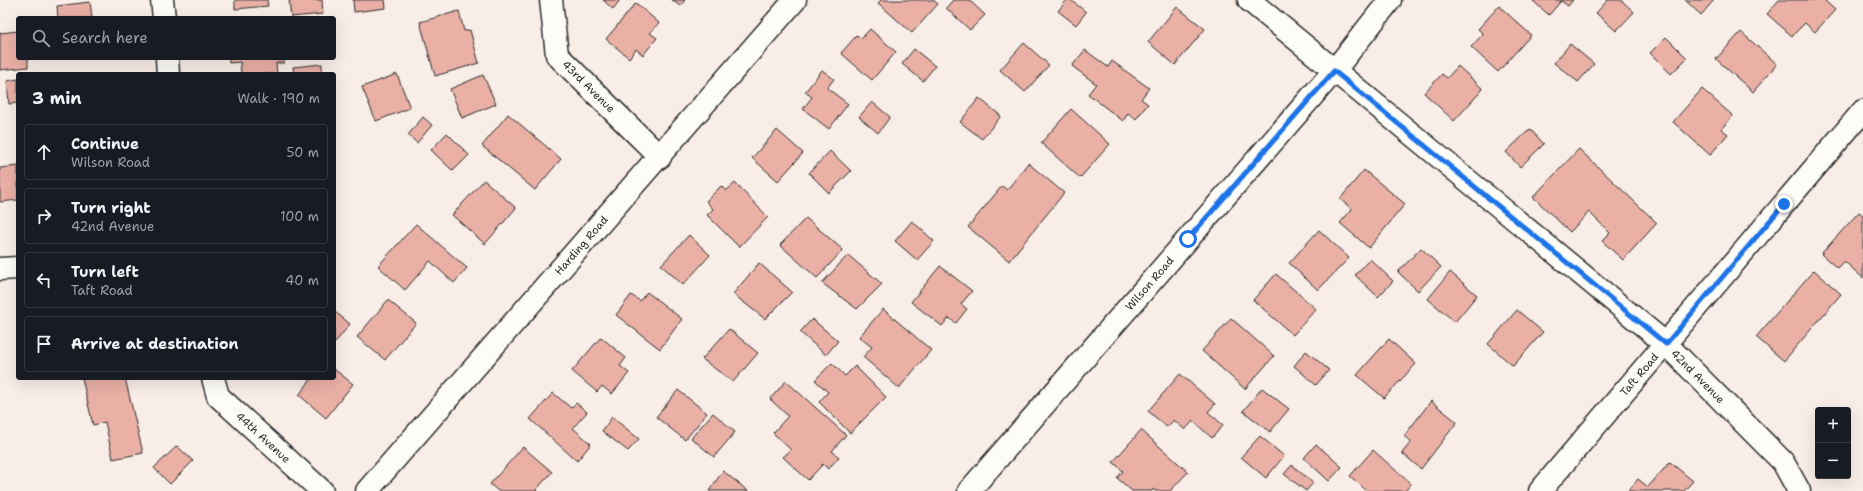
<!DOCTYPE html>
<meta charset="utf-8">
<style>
:root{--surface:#171b24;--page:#242831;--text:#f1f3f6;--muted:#9ea1a6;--line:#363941}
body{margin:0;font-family:"Shantell Sans",sans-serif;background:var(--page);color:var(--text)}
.controls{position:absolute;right:12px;bottom:12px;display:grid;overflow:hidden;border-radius:4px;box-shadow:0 4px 16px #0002}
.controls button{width:36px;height:36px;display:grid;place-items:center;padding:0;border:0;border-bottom:1px solid var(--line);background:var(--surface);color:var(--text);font:20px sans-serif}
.stop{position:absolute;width:12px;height:12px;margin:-9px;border:3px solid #1a73e8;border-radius:50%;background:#fff}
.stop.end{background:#1a73e8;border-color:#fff;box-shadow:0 1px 4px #0008}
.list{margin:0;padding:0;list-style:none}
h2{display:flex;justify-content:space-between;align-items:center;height:52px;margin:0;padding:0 16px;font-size:17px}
h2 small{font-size:13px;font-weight:400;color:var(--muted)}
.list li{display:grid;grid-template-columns:26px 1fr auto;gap:12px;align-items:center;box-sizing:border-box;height:56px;margin:0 8px 8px;padding:0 8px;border:1px solid var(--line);border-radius:4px}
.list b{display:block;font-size:15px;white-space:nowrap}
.list p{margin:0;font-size:13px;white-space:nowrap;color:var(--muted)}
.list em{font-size:13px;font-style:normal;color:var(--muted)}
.icon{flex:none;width:22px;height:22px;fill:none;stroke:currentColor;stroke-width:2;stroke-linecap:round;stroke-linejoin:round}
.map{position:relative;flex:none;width:1863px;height:491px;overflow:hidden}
.search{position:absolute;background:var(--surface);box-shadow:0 4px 16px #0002;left:16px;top:16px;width:320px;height:44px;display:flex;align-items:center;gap:10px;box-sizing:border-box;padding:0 14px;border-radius:4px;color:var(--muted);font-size:15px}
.panel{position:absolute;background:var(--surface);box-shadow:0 4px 16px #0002;left:16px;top:72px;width:320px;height:308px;border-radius:4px}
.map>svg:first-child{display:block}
.building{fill:#eab0a6;stroke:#2b2b2b}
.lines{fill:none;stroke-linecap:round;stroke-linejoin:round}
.minor-casing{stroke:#2b2b2b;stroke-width:25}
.minor{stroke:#fdfcf7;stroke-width:22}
.route{stroke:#1a73e8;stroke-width:5}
.labels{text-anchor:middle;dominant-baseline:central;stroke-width:3.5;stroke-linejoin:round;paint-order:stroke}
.street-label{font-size:11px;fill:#2b2b2b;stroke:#fdfcf7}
</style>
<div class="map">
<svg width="1863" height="491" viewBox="0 0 1863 491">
<rect width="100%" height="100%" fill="#f9ede7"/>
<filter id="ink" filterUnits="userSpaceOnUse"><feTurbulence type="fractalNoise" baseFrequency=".025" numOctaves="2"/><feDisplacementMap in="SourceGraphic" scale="8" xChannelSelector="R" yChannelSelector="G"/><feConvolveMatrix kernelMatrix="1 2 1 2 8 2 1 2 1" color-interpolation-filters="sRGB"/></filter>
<g filter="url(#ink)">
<g class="building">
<polygon points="235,0 267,0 268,6 235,9"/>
<polygon points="289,0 322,0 323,14 291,17"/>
<polygon points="353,0 385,0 386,8 354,12"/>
<polygon points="603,0 620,0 613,9"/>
<polygon points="672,0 685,0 680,6"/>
<polygon points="881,0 933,0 938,4 912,33 878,3"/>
<polygon points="953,0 969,0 985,15 970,30 946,8"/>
<polygon points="1067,0 1071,0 1086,12 1076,25 1058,11"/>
<polygon points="1532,0 1573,0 1568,6 1561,1 1549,15"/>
<polygon points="1608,0 1621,0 1634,12 1616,31 1596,13"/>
<polygon points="1685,0 1714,0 1701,15"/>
<polygon points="1779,0 1824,0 1835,10 1815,32 1805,23 1792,36 1767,14"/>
<polygon points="90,2 92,18 58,18 57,6"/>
<polygon points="636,3 659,23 650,33 657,38 643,55 636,49 629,58 606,39"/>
<polygon points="1499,6 1531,35 1498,72 1471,47 1483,34 1478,29"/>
<polygon points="1177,7 1205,29 1175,65 1148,42"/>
<polygon points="459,11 464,31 470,30 479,63 435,76 420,22"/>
<polygon points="870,29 896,52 872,80 841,53 857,35 861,39"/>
<polygon points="18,31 18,58 28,58 28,67 0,70 0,33"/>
<polygon points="1741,32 1777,64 1753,92 1716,59"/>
<polygon points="1666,37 1687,58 1671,74 1650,53"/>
<polygon points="1024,43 1049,65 1025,92 1000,70"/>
<polygon points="1570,44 1594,64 1578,82 1554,63"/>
<polygon points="914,49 935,66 923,81 902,64"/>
<polygon points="1085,50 1108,67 1112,61 1149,88 1141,99 1148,104 1136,119 1128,113 1123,121 1088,94 1096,84 1072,66"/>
<polygon points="229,58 284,58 284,63 276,63 277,74 241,74 240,62 229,63"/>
<polygon points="322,64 322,74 294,74 293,67"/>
<polygon points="1458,66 1483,89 1454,121 1424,93 1442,74 1447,78"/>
<polygon points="822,70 834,79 827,88 848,104 829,129 803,109 812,97 805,92"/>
<polygon points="397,74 410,108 376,121 362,87"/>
<polygon points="483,75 496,104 462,118 450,89"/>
<polygon points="18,79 18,103 9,104 7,81"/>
<polygon points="1702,89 1733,116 1721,129 1728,134 1710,155 1673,122"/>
<polygon points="979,98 1001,116 982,139 960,122"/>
<polygon points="872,102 890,117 878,133 859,117"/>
<polygon points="1071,109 1110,144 1080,178 1041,143"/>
<polygon points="508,114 561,159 535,190 482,146"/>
<polygon points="423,117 432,125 417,143 408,135"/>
<polygon points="1530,129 1544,144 1520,167 1506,152"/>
<polygon points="777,130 803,153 778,181 752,158"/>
<polygon points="447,133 469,155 453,171 431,150"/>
<polygon points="1579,149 1657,223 1623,260 1602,241 1610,233 1589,212 1570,232 1533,197"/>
<polygon points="830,151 851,171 829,193 809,173"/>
<polygon points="1028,163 1064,193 1009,261 968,227 1002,186 1007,190"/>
<polygon points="18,166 18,200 0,202 0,168"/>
<polygon points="1364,170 1405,204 1369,248 1340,223 1352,209 1340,199"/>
<polygon points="484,180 516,208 485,244 452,215"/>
<polygon points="735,183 768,217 739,247 707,215 713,209 706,201 721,186 726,191"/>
<polygon points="1859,212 1863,215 1863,278 1844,261 1837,268 1821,254"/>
<polygon points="806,218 843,250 817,278 780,245"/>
<polygon points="912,221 934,241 917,260 895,241"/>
<polygon points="416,224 467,268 454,283 430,261 405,290 378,266"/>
<polygon points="1319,230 1349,258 1318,290 1289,263"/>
<polygon points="689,235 710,255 683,285 661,265"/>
<polygon points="1421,248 1441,267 1418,291 1398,272"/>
<polygon points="848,255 882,284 857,309 822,283"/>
<polygon points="1370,259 1393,281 1378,297 1355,275"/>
<polygon points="759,263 792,292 765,319 733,294"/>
<polygon points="940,266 972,291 961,304 967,309 956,323 949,318 942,326 911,302"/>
<polygon points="1814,270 1841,294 1784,361 1756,337"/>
<polygon points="1450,272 1477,295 1455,322 1428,299"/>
<polygon points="1276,274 1316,309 1293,335 1253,300"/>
<polygon points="647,292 682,319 660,349 616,315 631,295 640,301"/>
<polygon points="388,300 416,323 385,360 357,337"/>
<polygon points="883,309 931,350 899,388 863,357 872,347 859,337"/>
<polygon points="1517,310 1543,332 1513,366 1488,344"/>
<polygon points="334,311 350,324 334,344"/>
<polygon points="1231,318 1274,356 1245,389 1202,351"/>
<polygon points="812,319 838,341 826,355 800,332"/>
<polygon points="729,329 758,353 733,382 702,359"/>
<polygon points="601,337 626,358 620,366 629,373 612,394 602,386 597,392 572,371"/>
<polygon points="1389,339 1416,364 1384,398 1357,375"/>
<polygon points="1306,351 1329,370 1316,385 1294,366"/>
<polygon points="832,363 845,376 855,366 886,397 850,433 819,402 828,392 815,380"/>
<polygon points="334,369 353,384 326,418 299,395 312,378 334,378"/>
<polygon points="1180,374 1215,404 1208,412 1223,425 1212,438 1193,421 1185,430 1174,420 1167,427 1148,411"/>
<polygon points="82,378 125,378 143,453 113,459 105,422 93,425"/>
<polygon points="786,381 846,435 832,451 839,457 828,469 823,464 808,480 783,457 791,450 773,433 788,416 770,399"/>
<polygon points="1262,388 1289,409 1270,432 1243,411"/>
<polygon points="678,390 707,413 685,440 656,417"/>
<polygon points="553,393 571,408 576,403 587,412 573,428 591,444 577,461 530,419"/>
<polygon points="1431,401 1457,422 1421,469 1402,453 1411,442 1404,436"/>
<polygon points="713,413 735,432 714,457 691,438"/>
<polygon points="612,417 639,439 628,451 602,431"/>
<polygon points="1141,430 1188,472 1170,491 1155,491 1153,489 1152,491 1132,491 1117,478 1123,471 1113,462"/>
<polygon points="1260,436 1284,456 1266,478 1241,457"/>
<polygon points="1316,444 1342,467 1329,481 1304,458"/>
<polygon points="177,446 193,461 170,484 154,468"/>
<polygon points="523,447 552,472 536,490 537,491 498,491 490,484"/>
<polygon points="1373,450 1411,484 1405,491 1367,491 1350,476"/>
<polygon points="1670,462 1693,481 1684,491 1628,491 1638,479 1648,487"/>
<polygon points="1292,465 1313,483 1306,491 1284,474"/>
<polygon points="723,471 748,491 709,491"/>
</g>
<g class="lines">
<g class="minor-casing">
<g id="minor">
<polyline points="162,0 164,18"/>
<path id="s1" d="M551 0 557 55 660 157"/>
<path id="s2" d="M1249 0 1666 344 1783 462 1799 491"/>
<polyline points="167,58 168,74"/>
<polyline points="0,269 18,268"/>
<path id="s3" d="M213 378 218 396 322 491"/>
<path id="s4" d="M367 491 795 0"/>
<path id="s5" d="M969 491 1334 71 1390 0"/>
<path id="s6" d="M1540 491 1863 111"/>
</g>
</g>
<use href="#minor" class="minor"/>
</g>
</g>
<g class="lines" filter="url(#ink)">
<polyline class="route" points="1188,239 1334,71 1666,344 1784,204"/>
</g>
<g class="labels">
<g class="street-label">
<text stroke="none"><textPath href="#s1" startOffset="100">43rd Avenue</textPath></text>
<text stroke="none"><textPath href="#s4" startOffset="326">Harding Road</textPath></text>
<text stroke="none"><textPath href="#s5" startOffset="275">Wilson Road</textPath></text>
<text stroke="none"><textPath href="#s6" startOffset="153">Taft Road</textPath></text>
<text stroke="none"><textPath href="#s2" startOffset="586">42nd Avenue</textPath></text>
<text stroke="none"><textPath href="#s3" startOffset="80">44th Avenue</textPath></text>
</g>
</g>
</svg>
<div class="controls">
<button>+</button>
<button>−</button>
</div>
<div class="stop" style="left:1188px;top:239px"></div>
<div class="stop end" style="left:1784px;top:204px"></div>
<div class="search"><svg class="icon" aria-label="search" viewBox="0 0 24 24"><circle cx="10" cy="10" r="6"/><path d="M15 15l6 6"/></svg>Search here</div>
<section class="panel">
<h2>3 min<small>Walk · 190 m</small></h2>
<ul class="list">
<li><svg class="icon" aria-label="ahead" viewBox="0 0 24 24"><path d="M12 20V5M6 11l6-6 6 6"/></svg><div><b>Continue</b><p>Wilson Road</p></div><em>50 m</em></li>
<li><svg class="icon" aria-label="right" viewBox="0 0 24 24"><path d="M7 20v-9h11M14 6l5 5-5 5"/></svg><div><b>Turn right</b><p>42nd Avenue</p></div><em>100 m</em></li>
<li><svg class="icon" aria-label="left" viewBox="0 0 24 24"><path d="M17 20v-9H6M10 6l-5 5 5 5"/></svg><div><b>Turn left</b><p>Taft Road</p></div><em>40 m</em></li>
<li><svg class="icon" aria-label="arrive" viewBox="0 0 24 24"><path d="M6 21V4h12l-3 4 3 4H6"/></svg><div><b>Arrive at destination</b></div></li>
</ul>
</section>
</div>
